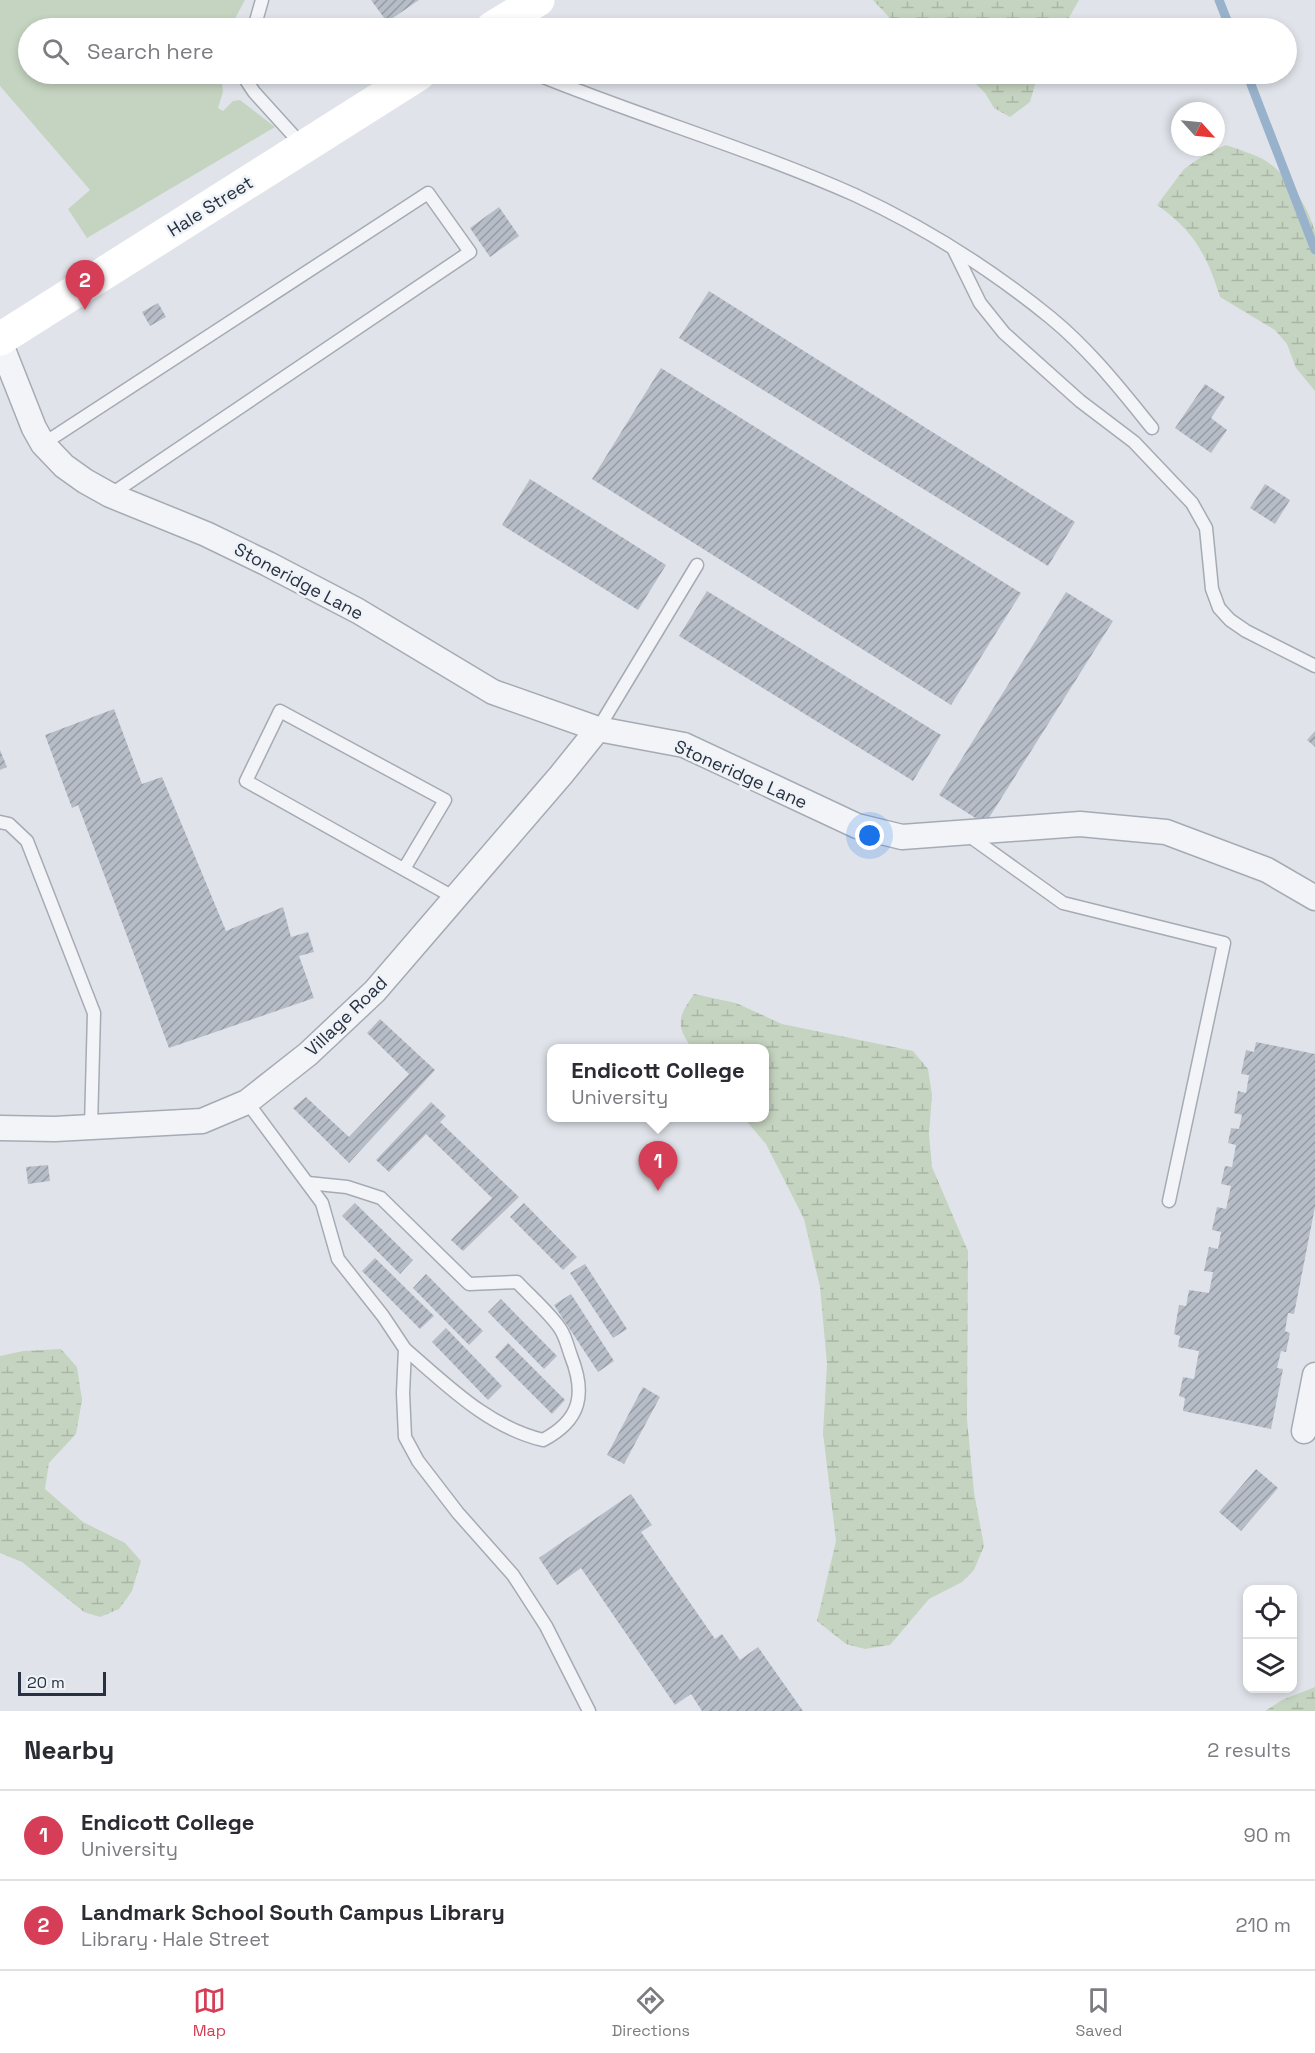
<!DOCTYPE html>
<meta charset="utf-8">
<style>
:root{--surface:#fff;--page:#f7f7f7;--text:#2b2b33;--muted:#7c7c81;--line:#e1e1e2;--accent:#d53e56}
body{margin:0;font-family:"Space Grotesk",sans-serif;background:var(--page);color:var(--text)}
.controls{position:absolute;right:18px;bottom:18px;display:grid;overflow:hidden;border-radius:12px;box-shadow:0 3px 9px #0003}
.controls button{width:54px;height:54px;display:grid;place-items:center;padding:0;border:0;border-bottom:2px solid var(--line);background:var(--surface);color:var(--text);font:30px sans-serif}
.compass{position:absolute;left:1171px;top:102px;width:54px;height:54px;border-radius:50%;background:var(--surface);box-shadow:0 3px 9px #0003;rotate:117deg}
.scale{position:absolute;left:18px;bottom:15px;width:88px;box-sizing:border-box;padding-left:6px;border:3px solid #273142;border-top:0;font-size:16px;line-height:21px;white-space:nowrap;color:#273142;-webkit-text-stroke:4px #eff3f7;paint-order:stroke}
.you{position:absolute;left:870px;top:836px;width:21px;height:21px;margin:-15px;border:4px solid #fff;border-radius:50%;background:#1a73e8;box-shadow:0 0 0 9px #1a73e833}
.badge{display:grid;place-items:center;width:39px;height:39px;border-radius:50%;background:var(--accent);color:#fff;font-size:20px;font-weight:700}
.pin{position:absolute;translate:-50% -50px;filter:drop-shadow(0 2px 3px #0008)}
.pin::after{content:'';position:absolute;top:32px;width:21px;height:18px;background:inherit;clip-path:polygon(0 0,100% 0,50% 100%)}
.popup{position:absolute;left:547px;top:1044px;width:222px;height:78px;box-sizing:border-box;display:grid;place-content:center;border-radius:12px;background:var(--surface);filter:drop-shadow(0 2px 4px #0005);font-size:20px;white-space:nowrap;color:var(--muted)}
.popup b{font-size:22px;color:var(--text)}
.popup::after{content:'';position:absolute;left:50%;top:100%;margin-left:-12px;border:12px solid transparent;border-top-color:var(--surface)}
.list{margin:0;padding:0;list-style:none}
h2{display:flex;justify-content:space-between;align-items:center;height:78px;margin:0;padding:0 24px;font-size:26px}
h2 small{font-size:20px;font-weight:400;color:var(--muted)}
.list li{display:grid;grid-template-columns:39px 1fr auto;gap:18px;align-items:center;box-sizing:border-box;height:90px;padding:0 24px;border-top:2px solid var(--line)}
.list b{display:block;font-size:22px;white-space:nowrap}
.list p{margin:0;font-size:20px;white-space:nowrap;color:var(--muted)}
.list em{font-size:20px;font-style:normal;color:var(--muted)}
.icon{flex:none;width:33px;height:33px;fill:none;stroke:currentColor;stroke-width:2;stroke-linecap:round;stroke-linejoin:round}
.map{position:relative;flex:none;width:1315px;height:1711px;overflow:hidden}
.search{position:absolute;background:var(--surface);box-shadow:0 3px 9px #0003;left:18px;right:18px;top:18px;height:66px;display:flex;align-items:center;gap:15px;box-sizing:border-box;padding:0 21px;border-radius:33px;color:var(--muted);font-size:22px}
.sheet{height:258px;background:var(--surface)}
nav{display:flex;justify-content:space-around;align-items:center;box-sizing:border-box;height:84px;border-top:2px solid var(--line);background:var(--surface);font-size:16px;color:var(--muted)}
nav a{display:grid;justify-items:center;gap:3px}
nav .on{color:var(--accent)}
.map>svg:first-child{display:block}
.grass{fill:#c5d4c0}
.wetland{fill:url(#wetland-marsh)}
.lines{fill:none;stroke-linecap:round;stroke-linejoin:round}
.stream{stroke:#99b2cc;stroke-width:9}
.building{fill:url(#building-hatch)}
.lane-casing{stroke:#a5abb4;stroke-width:15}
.street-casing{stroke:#a5abb4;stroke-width:27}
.lane{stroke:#f3f4f8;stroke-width:12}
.street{stroke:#f3f4f8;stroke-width:24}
.secondary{stroke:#fff;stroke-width:33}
.labels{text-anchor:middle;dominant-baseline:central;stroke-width:5;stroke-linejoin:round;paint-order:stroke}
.street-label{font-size:18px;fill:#273142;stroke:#eff3f7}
</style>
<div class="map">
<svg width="1315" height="1711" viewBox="0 0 1315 1711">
<defs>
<pattern id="wetland-marsh" width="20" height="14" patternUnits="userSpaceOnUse" patternTransform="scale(1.5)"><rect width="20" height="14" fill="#c5d4c0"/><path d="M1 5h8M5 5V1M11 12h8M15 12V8" fill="none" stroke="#a9b6a6"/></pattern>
<pattern id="building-hatch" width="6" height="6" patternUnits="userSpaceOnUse" patternTransform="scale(1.5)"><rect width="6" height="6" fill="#b7bdc7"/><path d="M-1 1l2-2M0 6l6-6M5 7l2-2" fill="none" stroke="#959aa3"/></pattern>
</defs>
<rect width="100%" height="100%" fill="#e0e4ea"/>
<polygon class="grass" points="0,0 245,0 230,28 28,28 28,74 221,74 223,92 218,108 223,111 233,101 240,100 275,127 87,238 68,209 90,190 0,86"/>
<g class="wetland">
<polygon points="873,0 1079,0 1063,28 899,28"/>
<polygon points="966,74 965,74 1038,74 1030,102 1010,117 994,108 985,93"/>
<path d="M1226 145C1238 149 1250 153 1261 158 1286 171 1308 205 1315 232V391L1296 368 1287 344 1275 330 1220 297C1207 255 1194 231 1157 205L1184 169 1207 153Z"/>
<path d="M694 994 736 1003 782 1024 913 1051 928 1069 932 1095 929 1134 932 1167 968 1251 967 1419 974 1492 984 1546 974 1570 962 1582 929 1599 890 1645 865 1649 846 1644 817 1621 836 1541 823 1433 827 1364 820 1287 804 1219 766 1144 744 1118H765V1048H692C675 1025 678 1017 694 994Z"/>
<polygon points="61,1349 77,1367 82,1400 76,1434 49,1463 45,1489 83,1522 125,1543 141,1561 132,1591 119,1609 100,1617 84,1612 22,1562 0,1553 0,1356 23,1351"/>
<polygon points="1315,1687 1315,1711 1265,1711 1282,1700"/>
</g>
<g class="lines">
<g class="stream">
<polyline points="1219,0 1230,28"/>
<polyline points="1247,74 1315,250"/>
</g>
</g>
<g class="building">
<polygon points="371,0 419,0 387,22"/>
<polygon points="499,207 519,236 490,257 470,228"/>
<polygon points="709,291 1075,522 1048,566 679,338"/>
<polygon points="158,303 166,317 150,326 142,312"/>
<polygon points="661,368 1021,593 951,705 592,479"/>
<polygon points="1205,384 1225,397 1211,418 1227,430 1211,453 1175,428"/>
<polygon points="530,479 666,565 638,610 502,525"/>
<polygon points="1265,484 1290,500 1275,524 1250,508"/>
<polygon points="707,591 941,735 913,781 679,636"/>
<polygon points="1066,592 1113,621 985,824 939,795"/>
<polygon points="114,709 142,784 162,777 226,931 283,907 291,937 308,932 314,952 299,956 314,998 169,1048 78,805 72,808 45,735"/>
<polygon points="1315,731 1315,747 1307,740"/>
<polygon points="0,750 7,767 0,770"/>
<polygon points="380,1019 435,1070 349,1163 293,1108 306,1097 349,1137 409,1074 367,1033"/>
<polygon points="1256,1042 1315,1054 1315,1207 1294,1314 1288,1313 1285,1331 1290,1333 1286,1352 1281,1351 1277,1368 1283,1369 1271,1429 1183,1411 1185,1398 1179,1396 1183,1377 1194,1379 1199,1351 1178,1347 1180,1336 1174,1334 1179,1305 1186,1306 1189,1290 1209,1293 1213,1272 1204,1271 1209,1247 1218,1249 1221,1232 1212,1230 1217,1207 1226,1209 1231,1186 1221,1184 1225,1166 1232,1167 1236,1145 1228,1143 1231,1128 1239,1129 1242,1115 1234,1113 1238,1091 1246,1093 1249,1075 1241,1074 1246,1050 1254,1052"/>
<polygon points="431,1102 446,1116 440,1122 519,1197 463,1251 451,1240 492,1198 426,1134 389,1172 376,1160"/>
<polygon points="48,1165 50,1181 28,1184 26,1167"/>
<polygon points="355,1203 413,1260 400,1274 342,1216"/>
<polygon points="524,1203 577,1257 563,1270 510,1217"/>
<polygon points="375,1258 434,1316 420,1329 362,1271"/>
<polygon points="585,1264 627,1329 613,1338 570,1273"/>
<polygon points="426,1274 483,1331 469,1345 413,1288"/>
<polygon points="571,1294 614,1361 598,1372 554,1305"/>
<polygon points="501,1299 557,1356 544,1369 488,1312"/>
<polygon points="446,1328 502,1386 488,1400 432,1342"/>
<polygon points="508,1343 565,1400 552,1414 495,1357"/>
<polygon points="643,1387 660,1397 624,1464 607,1455"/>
<polygon points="1256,1469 1278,1488 1241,1531 1219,1512"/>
<polygon points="631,1494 652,1525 641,1532 715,1639 722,1634 740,1660 758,1647 803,1711 702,1711 691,1694 675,1705 581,1568 557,1585 539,1558"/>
</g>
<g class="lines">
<g class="lane-casing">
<g id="lane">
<polyline points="254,28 262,0"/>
<polyline points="242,74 254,92 302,145"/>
<path d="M536 74C641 117 751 149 855 195 924 227 992 270 1051 318 1090 350 1121 390 1152 428"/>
<polyline points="954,250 980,303 1004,333 1080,401 1134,442 1192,503 1206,528 1212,589 1219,608 1230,620 1246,631 1315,666"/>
<polyline points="43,444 428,193 470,252 110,495"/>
<polyline points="598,729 697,565"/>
<polyline points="0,822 9,824 27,841 94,1013 91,1127"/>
<polyline points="968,835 1063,903 1224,943 1169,1201"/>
<polyline points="404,869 445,800 280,711 246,781 455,898"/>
<polyline points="247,1102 322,1203 338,1259 383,1316 405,1349 403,1393 405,1437 418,1461 458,1513 513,1575 546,1626 589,1711"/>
<path d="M308 1183 347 1187 381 1198 469 1284 517 1282C529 1295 553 1316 561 1330 566 1338 568 1348 571 1356 586 1394 581 1420 543 1440 488 1427 447 1385 405 1349"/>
</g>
</g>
<g class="street-casing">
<g id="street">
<polyline points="0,342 34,428 43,444 64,466 85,481 110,495 206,534 268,564 358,611 493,692 598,729 684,745 857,826 902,837 1080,824 1166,832 1267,870 1315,898"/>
<polyline points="0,1128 55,1129 202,1121 247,1102 308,1054 375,991 561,775 598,729"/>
<polyline points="1304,1431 1315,1375"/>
</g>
</g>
<use href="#lane" class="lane"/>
<use href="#street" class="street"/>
<g class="secondary">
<polyline points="492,28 538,0"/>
<polyline points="0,339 419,74"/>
</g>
</g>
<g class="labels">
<g class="street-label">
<text transform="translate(210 206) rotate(-32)">Hale Street</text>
<text transform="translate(299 581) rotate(28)">Stoneridge Lane</text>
<text transform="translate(741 774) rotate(24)">Stoneridge Lane</text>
<text transform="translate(346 1016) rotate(-44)">Village Road</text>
</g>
</g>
</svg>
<div class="controls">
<button><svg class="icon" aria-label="locate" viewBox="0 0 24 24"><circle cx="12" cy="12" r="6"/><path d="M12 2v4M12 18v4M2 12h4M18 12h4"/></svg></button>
<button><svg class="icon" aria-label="layers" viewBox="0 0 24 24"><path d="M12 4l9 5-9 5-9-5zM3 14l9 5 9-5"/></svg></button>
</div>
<svg class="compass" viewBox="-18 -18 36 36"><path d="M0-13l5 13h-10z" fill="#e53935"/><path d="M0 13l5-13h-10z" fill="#7c7c81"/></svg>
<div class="scale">20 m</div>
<div class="you"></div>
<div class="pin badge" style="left:658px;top:1191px">1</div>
<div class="popup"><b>Endicott College</b>University</div>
<div class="pin badge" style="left:85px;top:310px">2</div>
<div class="search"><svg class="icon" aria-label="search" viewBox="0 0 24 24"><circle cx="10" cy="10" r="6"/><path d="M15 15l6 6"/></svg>Search here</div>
</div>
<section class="sheet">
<h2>Nearby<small>2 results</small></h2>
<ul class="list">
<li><span class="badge">1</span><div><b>Endicott College</b><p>University</p></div><em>90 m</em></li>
<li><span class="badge">2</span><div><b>Landmark School South Campus Library</b><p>Library · Hale Street</p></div><em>210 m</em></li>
</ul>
</section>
<nav>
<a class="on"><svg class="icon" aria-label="map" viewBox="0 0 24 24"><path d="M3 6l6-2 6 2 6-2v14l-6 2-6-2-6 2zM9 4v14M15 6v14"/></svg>Map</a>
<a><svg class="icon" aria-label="directions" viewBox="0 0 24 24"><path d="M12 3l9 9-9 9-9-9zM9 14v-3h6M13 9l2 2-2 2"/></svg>Directions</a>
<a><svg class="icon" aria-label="saved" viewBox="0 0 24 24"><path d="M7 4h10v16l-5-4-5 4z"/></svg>Saved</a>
</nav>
